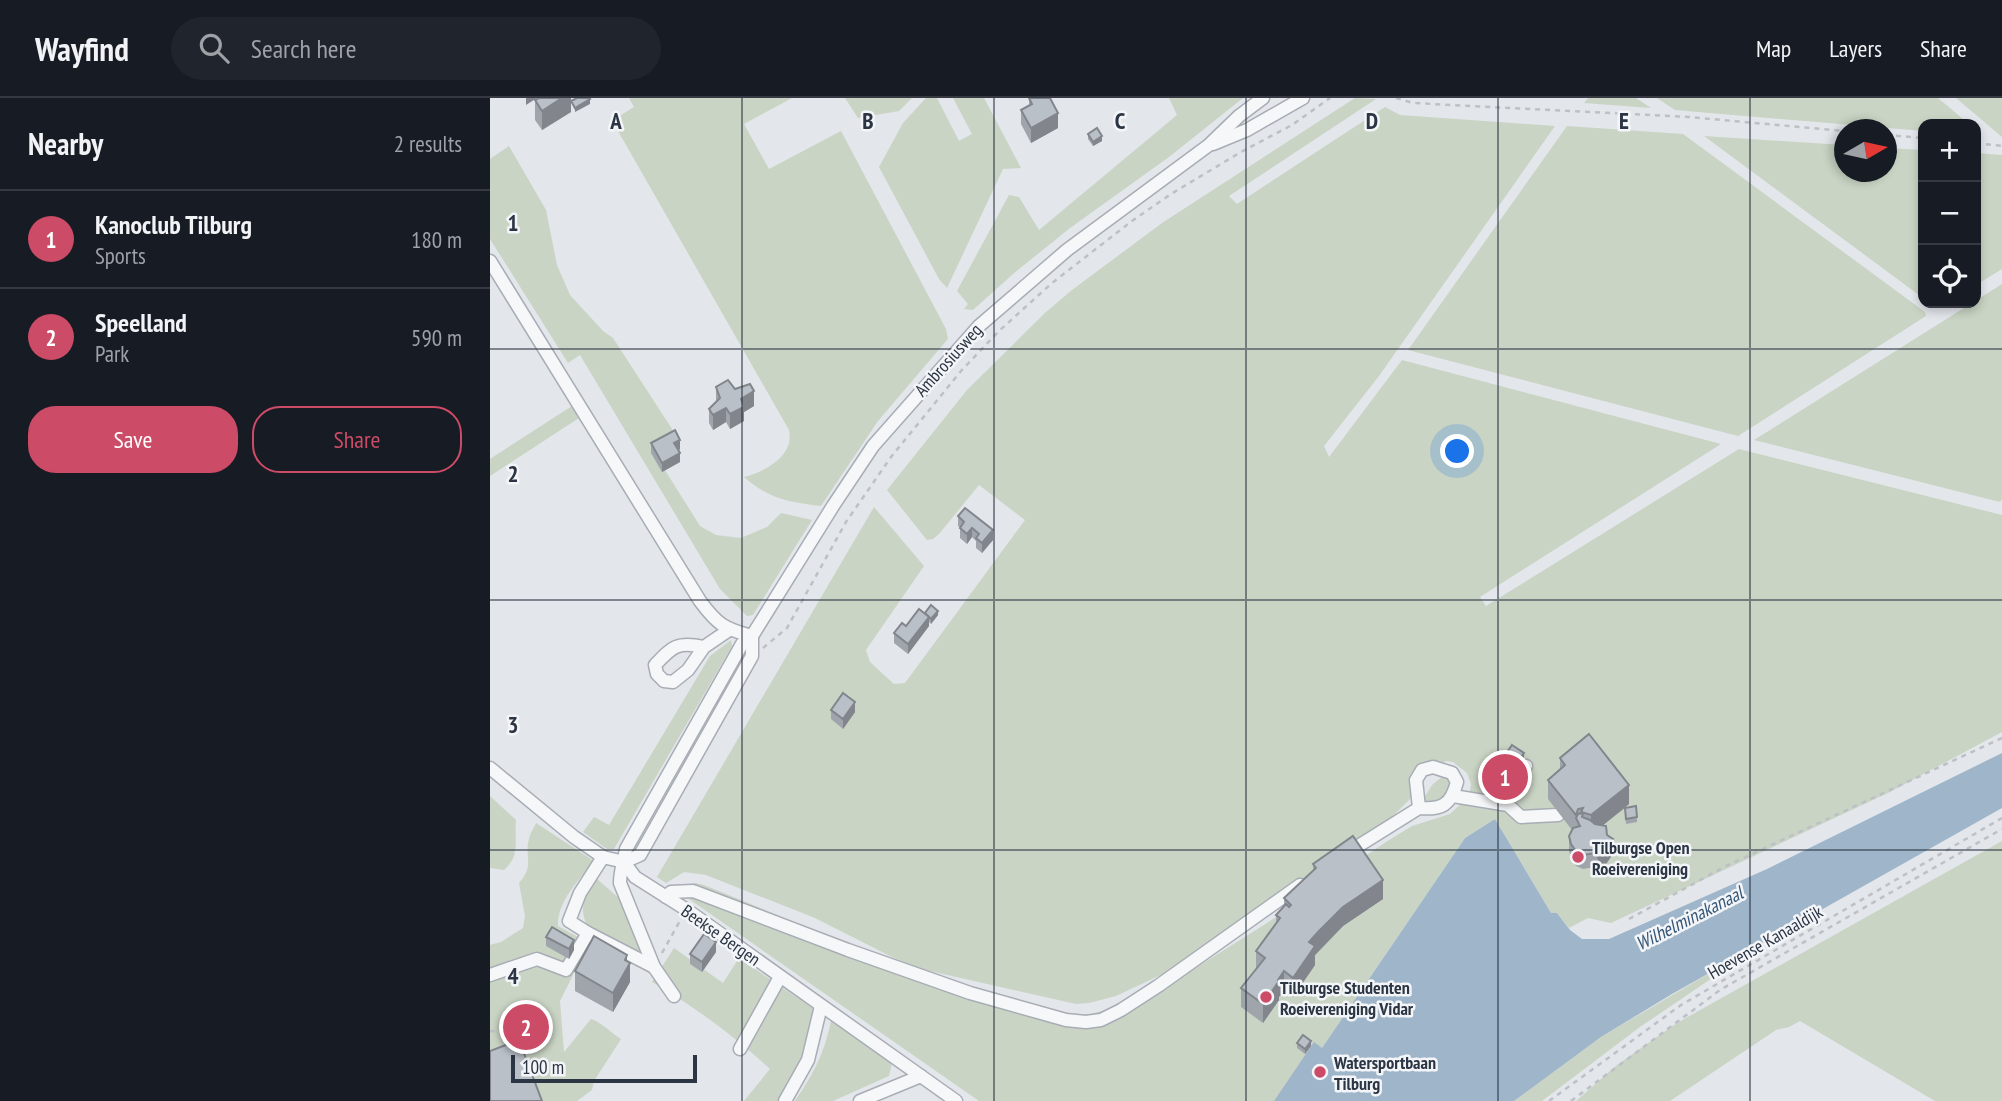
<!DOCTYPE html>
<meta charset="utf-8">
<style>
:root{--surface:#171b24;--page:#20242c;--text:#f1f3f6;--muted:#9ea1a6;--line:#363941;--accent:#cc4b66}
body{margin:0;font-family:"PT Sans Narrow",sans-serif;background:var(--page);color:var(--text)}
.controls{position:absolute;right:21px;top:21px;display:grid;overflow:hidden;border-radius:14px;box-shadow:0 4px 10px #0003}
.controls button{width:63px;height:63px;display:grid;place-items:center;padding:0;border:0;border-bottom:2px solid var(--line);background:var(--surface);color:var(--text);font:35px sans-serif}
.compass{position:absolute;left:1344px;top:21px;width:63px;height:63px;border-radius:50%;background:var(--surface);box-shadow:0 4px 10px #0003;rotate:81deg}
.scale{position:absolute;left:21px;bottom:18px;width:186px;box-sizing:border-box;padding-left:7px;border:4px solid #2b3543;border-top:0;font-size:19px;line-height:24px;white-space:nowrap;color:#2b3543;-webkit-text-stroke:5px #f3f5f8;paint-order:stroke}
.you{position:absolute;left:968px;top:354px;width:24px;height:24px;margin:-18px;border:5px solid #fff;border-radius:50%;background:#1a73e8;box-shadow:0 0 0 10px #1a73e833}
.badge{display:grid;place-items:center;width:46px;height:46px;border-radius:50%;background:var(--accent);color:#fff;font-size:23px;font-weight:700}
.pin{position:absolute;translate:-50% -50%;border:4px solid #fff;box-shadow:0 2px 7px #0006}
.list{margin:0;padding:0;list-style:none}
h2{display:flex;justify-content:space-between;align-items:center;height:91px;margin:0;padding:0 28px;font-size:30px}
h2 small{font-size:23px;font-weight:400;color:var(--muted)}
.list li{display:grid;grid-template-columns:46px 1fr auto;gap:21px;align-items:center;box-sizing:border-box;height:98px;padding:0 28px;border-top:2px solid var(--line)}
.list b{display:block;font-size:26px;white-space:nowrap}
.list p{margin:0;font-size:23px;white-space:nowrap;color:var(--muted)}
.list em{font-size:23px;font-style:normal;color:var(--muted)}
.actions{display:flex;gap:14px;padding:21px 28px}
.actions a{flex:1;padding:16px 0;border:2px solid var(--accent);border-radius:28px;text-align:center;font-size:24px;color:var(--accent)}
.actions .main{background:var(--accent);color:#fff}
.icon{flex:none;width:38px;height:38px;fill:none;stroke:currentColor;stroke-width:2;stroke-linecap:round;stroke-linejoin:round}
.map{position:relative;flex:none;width:1512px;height:1003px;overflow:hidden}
header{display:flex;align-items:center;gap:42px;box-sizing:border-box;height:98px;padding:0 35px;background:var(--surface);border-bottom:2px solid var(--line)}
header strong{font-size:33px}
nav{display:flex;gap:38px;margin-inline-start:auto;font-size:24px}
.search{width:490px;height:63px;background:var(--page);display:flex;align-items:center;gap:18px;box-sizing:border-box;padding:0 24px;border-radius:38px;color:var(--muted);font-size:26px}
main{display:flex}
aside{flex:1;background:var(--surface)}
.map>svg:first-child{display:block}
.green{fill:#c9d4c4}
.water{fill:#9fb6ca}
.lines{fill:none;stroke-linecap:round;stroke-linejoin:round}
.minor-casing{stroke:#a8adb5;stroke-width:15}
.path{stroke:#bdc1c6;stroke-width:2.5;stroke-dasharray:5 5;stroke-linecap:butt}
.minor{stroke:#f6f7f9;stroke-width:12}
.wall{fill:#a0a5ac}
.shaded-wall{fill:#82868c}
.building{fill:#bac0c8;stroke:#82868c;stroke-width:2}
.grid{fill:none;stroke:#2b3543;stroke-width:2;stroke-opacity:0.55}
.poi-dot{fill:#cc4b66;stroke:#f3f5f8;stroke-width:2.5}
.labels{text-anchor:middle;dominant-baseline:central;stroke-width:5;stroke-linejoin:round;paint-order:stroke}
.street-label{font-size:18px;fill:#2b3543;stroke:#f3f5f8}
.poi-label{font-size:18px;font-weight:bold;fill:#2b3543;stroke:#f3f5f8;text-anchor:start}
.water-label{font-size:19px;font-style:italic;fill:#355676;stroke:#f3f5f8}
.grid-label{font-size:23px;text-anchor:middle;font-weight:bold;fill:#2b3543;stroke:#f3f5f8;stroke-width:5;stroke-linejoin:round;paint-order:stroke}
</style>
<header>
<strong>Wayfind</strong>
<div class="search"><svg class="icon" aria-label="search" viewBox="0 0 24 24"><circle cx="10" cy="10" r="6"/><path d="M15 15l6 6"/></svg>Search here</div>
<nav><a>Map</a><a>Layers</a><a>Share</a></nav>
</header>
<main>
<aside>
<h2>Nearby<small>2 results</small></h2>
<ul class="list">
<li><span class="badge">1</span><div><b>Kanoclub Tilburg</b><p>Sports</p></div><em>180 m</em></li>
<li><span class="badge">2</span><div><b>Speelland</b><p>Park</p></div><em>590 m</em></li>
</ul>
<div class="actions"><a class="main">Save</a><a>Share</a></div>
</aside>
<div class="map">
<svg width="1512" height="1003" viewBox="0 0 1512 1003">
<rect width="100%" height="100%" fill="#e3e6eb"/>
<g class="green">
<path d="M139 0H302L254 26 279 71 351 33 456 231 458 241 388 323 331 408C299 404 279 401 254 379 274 374 305 358 299 332L124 26 123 22 144 9Z"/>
<polygon points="355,0 422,0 409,13 368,20"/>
<polygon points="436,0 447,0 469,43 482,36 463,0 494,0 531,70 513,71 457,190 449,181 389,69 413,25"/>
<polygon points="679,0 753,0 679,59 580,130 523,176 483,212 474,211 478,206 467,193 519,97 529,99 549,132 687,17"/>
<polygon points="865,0 886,1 739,98 747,106 895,9 910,17 1065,28 889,278 834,348 839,359 912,262 1231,346 990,499 996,508 1249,351 1512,417 1512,634 1398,695 1121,825 1098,820 1079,830 1067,815 1061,815 1005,721 975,740 796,1003 489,1003 186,792 205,785 214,787 302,823 388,866 521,902 585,917 600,916 628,909 696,876 777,825 896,744 922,728 960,716 979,698 981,686 977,675 963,664 957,663 947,667 936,677 920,701 882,739 677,874 626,898 599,905 586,906 431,871 400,858 325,820 216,777 194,774 176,785 167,779 384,409 434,468 376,552 380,564 404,586 415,585 535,422 489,387 449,436 443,441 437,442 397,392 477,292 556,214 582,192 672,125"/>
<polygon points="1098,0 1146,0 1161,10 1094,5"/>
<polygon points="1167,0 1448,0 1479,26 1433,26 1433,33 1185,12"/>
<polygon points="1466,0 1512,0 1512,39"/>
<polygon points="1077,28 1193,36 1435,214 1436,218 1248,338 918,252"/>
<polygon points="1214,38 1354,47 1354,74 1396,74 1397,50 1433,52 1433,200"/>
<polygon points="19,48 56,112 67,167 80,197 113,233 123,240 184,334 163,353 210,428 226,437 251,440 277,429 291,415 322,422 263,517 257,518 230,491 90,257 78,265 0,141 0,61"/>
<polygon points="1486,55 1512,57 1512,171 1486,187"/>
<polygon points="1512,186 1512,401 1510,404 1264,342"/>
<polygon points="82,308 89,320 0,378 0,361"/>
<polygon points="241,542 242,548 124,751 117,751 93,734 104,719 119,727 220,558"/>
<polygon points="952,679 959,679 967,698 936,708 933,701 943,686"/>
<path d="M0 698 26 722C24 742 31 757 14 772L0 770Z"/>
<path d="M46 725 104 763C90 781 67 803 68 828L99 845 70 903 74 954 101 921C110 923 121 935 131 941L104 983 102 992 87 1003H0V847L11 844 33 830 35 818 29 785C45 768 34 758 39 741 40 735 44 730 46 725Z"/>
<polygon points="1512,743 1512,1003 1445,1003 1310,923 1299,929 1286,932 1180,1003 1086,1003 1127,967 1187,925"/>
<path d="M106 780 131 802 153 858 98 828C87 810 96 797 106 780Z"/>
<polygon points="1293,832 1150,929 1052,1003 1024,1003 1111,939"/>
<path d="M184 850 233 885 249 860 328 914C318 946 308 975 289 1003H254L280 971C244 938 204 908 162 884Z"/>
<path d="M341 923 402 965 399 978 343 1003H305C324 975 334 956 341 923Z"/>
</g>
<polygon class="water" points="1512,655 1512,710 1182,896 1111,939 1024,1003 784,1003 824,944 832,950 975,740 1005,721 1061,815 1067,815 1080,832 1092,841 1119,841 1277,771"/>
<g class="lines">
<g class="minor-casing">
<g id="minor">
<polyline points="723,46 757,32 813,0"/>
<path d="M0 163 210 503C227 526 234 531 262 538"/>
<path d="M214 549C187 543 182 549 165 567L167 576 174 583 183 584 198 572 214 549 239 532"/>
<polyline points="0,670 84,739 113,759 134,764"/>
<polyline points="963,698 1018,707 1031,719 1068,717"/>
<polyline points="1012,706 1036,668"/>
<path d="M857 755 929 710C952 712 961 707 967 684L962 675 943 669 932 672 926 682 929 710"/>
<polyline points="134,764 145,779 197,812 466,1003"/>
<polyline points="134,764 150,757 262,558 262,538"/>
<polyline points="176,799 181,794 203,793 358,852 480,895 576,922 596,924 611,922 631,912 668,888 810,787"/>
<polyline points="98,835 164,869"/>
<polyline points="0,877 47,861 76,872 98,835 79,823 90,795 113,759"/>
<path d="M184 898 164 869 130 785C130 772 134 763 136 751L252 546 262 538 343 408 383 348 489 228 577 152 719 47 749 18 773 0"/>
<polyline points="250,951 290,879"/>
<polyline points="295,1003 318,962 331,908"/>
<polyline points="370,1003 431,978"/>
</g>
</g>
<g class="path">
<polyline points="906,0 923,5 1199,19 1354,33"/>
<polyline points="1396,37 1433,40"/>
<polyline points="1486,45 1512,48"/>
<polyline points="273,550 297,530 356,424 401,359 471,273 509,233 562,185 642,123 681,96 751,54 802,27 840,0"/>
<polyline points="1139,821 1236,768 1512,640"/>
<polyline points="172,855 191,821"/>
<polyline points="0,933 27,934 34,939 43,936 49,941"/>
<polyline points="1059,1003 1191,907 1512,720"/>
<polyline points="1081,1003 1230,892 1512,731"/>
</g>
<use href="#minor" class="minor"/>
</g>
<g class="wall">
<polygon points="81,0 81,14 52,32 45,22 45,2"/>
<polygon points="539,0 568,30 541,45 531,26 531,12 539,7"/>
<polygon points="598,36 612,43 603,48 598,41"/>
<polygon points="226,289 245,291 264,308 254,314 254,323 240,331 236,324 223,332 219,325 219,311 226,304"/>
<polygon points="161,345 190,351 189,352 190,364 172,374 161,355"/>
<polygon points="468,418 503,442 492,455 486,450 486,443 482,439 477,446 470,440 470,430 468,428"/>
<polygon points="435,515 448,517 441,526 439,524 439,528 418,556 404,545 404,535"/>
<polygon points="341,612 365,614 353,631 341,621"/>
<polygon points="1070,660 1139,706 1135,710 1147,719 1147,724 1136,726 1135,710 1113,727 1123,756 1109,776 1105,769 1093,771 1086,768 1081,761 1079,753 1079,738 1082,732 1058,701 1058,682 1070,672"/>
<polygon points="1034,664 1018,687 1007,679 1007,669"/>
<polygon points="823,766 893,801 853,828 828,854 825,857 825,867 803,899 794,893 789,899 789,902 773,925 751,909 751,890 766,871 766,853 786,825 786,817 794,808 794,800 823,772"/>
<polygon points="56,839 84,852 79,861 56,848"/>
<polygon points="226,854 212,874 200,866 200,856"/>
<polygon points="137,863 140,884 123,914 85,893 85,873"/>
<polygon points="807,945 821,948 815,956 807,950"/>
</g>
<g class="shaded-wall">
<polygon points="36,0 47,0 36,7"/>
<polygon points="72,0 81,0 81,14 52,32 52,13"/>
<polygon points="100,1 100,6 85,14 85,10"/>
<polygon points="568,15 568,30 541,45 541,30"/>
<polygon points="612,38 612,43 603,48 603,44"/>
<polygon points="264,293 264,308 254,314 254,323 240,331 240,316 251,301"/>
<polygon points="236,310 236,324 223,332 223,317"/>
<polygon points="190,342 190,351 184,355 184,345"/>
<polygon points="190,355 190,364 172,374 172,365"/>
<polygon points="482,430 482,439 477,446 477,436"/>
<polygon points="503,432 503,442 492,455 492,445"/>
<polygon points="448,513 448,517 441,526 441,521"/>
<polygon points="439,519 439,528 418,556 418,546"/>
<polygon points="365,604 365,614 353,631 353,621"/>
<polygon points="1034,655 1034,664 1018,687 1018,677"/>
<polygon points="1139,687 1139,706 1101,737 1101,717"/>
<polygon points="1123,741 1123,756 1109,776 1109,761"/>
<polygon points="893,782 893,801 853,828 828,854 825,857 825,867 803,899 803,880 819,844 853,809"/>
<polygon points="84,842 84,852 79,861 79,851"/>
<polygon points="226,844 226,854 212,874 212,864"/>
<polygon points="137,857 137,870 140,865 140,884 123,914 123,895 135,862"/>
<polygon points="794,873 794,893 789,899 789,902 773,925 773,906"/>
<polygon points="821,943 821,948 815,956 815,951"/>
</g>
<g class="building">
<polygon points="49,0 72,0 52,13 45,2"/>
<polygon points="87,0 99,0 100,1 85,10 81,3"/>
<polygon points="539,0 560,0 568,15 541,30 531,12 542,6"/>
<polygon points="607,30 612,38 603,44 598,36"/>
<polygon points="238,282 245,291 260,286 264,293 251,301 254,309 240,316 236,310 223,317 219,311 230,300 226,289"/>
<polygon points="185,332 190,342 184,345 190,355 172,365 161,345"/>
<polygon points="475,410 503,432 492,445 486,440 489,436 482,430 477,436 470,430 474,424 468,418"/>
<polygon points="441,507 448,513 441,521 435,515"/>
<polygon points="429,511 439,519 418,546 404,535 412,525 416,528"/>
<polygon points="353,595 365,604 353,621 341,612"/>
<polygon points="1099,636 1139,687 1101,717 1091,714 1093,710 1088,711 1086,717 1058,682 1075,667 1070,660"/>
<polygon points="1022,647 1034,655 1018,677 1007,669"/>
<polygon points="1146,708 1147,719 1136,721 1135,710"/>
<polygon points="1093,715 1092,719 1100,722 1105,726 1116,728 1117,737 1123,741 1109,761 1105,755 1093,757 1086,753 1081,746 1079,738 1083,730 1090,728 1086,720 1088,716"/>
<polygon points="863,738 893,782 853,809 828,834 819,844 825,848 803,880 794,873 788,882 789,883 773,906 751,890 775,860 766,853 790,820 786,817 796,806 799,809 801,807 794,800 826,770 823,766"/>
<polygon points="62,829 84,842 79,851 56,839"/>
<polygon points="214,836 226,844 212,864 200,856"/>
<polygon points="104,838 137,857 135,862 140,865 123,895 85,873"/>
<polygon points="813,937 821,943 815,951 807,945"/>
<polygon points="29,942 52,1003 0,1003 0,953"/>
</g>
<path class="grid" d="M252 0V1003M504 0V1003M756 0V1003M1008 0V1003M1260 0V1003M0 251H1512M0 502H1512M0 752H1512"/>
<g class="poi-dot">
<circle cx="1088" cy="759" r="7"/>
<circle cx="776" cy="899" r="7"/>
<circle cx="830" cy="974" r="7"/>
</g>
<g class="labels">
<g class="street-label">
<text transform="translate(458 262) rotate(-48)">Ambrosiusweg</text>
<text transform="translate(231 837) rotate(35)">Beekse Bergen</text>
<text transform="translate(1275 844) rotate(-30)">Hoevense Kanaaldijk</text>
</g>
<g class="poi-label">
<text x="1102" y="749">Tilburgse Open<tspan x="1102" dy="21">Roeivereniging</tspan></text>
<text x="790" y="889">Tilburgse Studenten<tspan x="790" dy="21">Roeivereniging Vidar</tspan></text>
<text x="844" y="964">Watersportbaan<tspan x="844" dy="21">Tilburg</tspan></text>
</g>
<g class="water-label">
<text transform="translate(1199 820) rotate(-27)">Wilhelminakanaal</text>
</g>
</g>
<g class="grid-label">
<text x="126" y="31">A</text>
<text x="378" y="31">B</text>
<text x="630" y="31">C</text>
<text x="882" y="31">D</text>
<text x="1134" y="31">E</text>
<text x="23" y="133">1</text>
<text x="23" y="384">2</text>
<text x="23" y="635">3</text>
<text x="23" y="886">4</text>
</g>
</svg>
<div class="controls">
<button>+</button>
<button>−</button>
<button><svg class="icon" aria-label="locate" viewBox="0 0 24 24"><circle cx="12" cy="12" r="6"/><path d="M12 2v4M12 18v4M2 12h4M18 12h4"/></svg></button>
</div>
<svg class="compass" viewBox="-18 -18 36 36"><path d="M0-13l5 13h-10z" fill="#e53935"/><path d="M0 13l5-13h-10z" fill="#9ea1a6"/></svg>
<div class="scale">100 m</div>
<div class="you"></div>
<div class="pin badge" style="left:1015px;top:679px">1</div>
<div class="pin badge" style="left:36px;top:929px">2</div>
</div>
</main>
